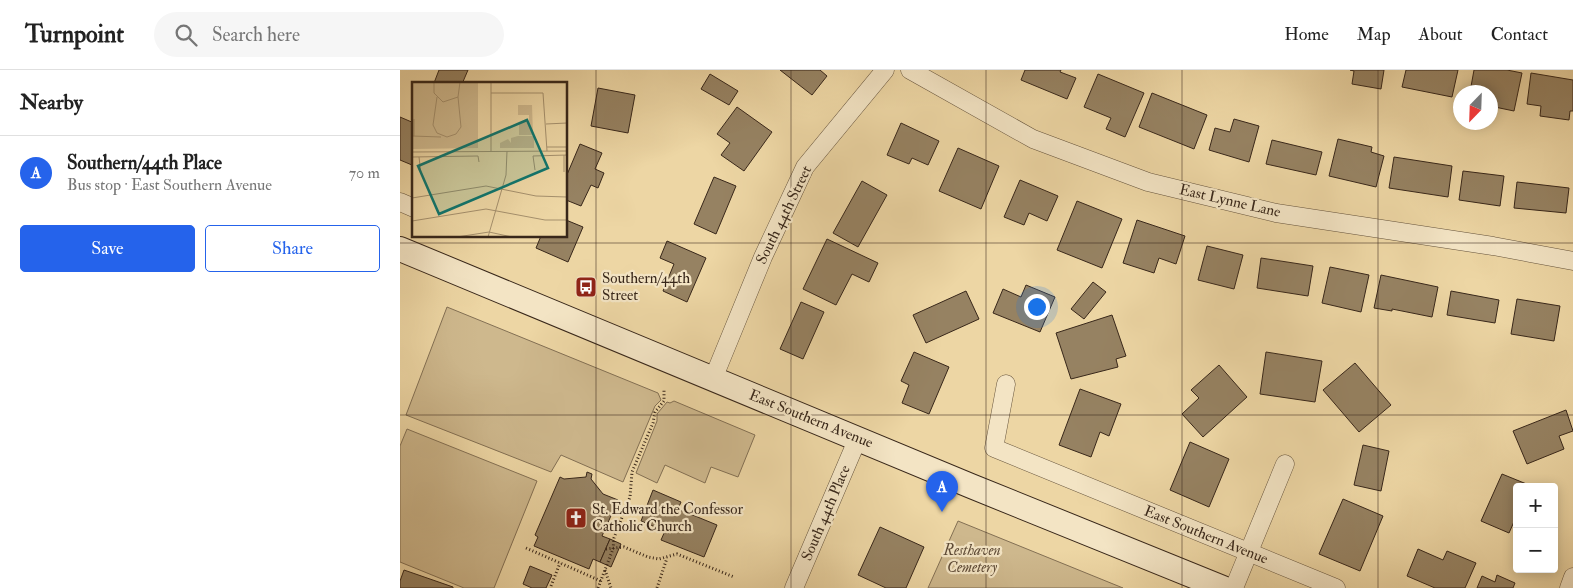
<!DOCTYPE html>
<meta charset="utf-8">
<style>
:root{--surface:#fff;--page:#f6f6f6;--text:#222;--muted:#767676;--line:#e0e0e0;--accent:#2563eb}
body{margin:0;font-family:"IM FELL Double Pica",serif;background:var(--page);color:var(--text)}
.controls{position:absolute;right:15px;bottom:15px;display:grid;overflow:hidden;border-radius:5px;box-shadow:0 2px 12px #0003}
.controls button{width:45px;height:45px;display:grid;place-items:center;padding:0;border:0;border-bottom:1px solid var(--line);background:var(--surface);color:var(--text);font:25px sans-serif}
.compass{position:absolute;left:1053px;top:15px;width:45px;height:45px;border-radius:50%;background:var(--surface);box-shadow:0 2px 12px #0003;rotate:203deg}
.you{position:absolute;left:636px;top:236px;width:18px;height:18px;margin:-12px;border:4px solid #fff;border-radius:50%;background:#1a73e8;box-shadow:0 0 0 8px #1a73e833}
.badge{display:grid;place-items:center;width:32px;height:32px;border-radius:50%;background:var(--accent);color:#fff;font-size:16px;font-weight:700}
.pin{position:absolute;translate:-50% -41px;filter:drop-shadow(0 1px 2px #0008)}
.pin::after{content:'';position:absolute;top:26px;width:18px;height:15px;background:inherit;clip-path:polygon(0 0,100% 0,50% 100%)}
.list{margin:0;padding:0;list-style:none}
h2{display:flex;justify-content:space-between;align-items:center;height:65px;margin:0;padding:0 20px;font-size:21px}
h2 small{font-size:16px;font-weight:400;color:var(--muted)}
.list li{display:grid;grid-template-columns:32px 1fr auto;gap:15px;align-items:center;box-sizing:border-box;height:75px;padding:0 20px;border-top:1px solid var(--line)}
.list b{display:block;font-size:19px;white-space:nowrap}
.list p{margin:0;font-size:16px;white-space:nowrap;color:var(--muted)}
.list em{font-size:16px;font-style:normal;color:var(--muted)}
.actions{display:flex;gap:10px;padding:15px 20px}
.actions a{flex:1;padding:11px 0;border:1px solid var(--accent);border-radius:5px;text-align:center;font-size:18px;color:var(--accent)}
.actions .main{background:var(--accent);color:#fff}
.icon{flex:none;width:28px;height:28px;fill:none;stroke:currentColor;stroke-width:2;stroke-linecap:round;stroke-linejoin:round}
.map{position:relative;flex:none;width:1173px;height:518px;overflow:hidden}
header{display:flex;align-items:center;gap:30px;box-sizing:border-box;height:70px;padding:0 25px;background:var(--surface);border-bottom:1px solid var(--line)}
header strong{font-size:24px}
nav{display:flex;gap:28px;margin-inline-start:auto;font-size:18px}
.search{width:350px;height:45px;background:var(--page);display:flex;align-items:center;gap:12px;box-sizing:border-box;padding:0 18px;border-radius:28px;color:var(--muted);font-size:19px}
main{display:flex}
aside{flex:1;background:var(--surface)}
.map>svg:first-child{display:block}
.green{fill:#ceb88d;stroke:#837054}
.building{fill:#968262;stroke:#38271a}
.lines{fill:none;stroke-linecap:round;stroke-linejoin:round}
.street-casing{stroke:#65533c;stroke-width:19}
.secondary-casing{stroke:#38271a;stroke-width:26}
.path{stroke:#38271a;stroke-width:3;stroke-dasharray:1 2.5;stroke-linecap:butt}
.street{stroke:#f3e4c4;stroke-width:18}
.secondary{stroke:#f3e4c4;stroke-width:24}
.grid{fill:none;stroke:#38271a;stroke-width:1;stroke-opacity:0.55}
.labels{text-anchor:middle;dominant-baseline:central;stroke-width:4.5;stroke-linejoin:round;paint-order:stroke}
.street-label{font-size:15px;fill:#38271a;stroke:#f3e4c4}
.poi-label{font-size:15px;fill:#38271a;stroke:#f3e4c4;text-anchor:start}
.park-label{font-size:15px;font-style:italic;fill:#5e4b37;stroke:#f3e4c4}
.inset-road{fill:none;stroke:#a5906d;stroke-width:1}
.view{fill:#0f766e;fill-opacity:0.15;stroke:#0f766e;stroke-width:2.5}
.inset-edge{fill:none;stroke:#38271a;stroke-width:2.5}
</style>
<header>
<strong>Turnpoint</strong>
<div class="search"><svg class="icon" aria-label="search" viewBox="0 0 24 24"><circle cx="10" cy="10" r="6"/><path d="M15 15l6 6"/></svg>Search here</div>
<nav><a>Home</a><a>Map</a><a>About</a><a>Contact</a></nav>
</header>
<main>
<aside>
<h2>Nearby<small></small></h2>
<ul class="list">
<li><span class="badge">A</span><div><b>Southern/44th Place</b><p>Bus stop · East Southern Avenue</p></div><em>70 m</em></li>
</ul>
<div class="actions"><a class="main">Save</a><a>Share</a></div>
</aside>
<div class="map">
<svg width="1173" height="518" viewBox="0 0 1173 518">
<rect width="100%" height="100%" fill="#edd6a4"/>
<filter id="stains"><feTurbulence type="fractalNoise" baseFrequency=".004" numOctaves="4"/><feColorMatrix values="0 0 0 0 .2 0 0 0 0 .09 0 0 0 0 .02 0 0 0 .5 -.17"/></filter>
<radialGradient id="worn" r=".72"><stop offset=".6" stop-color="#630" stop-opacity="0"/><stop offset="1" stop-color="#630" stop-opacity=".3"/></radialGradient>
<g class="green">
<polygon points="47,237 258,323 261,330 255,336 223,412 161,385 151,402 6,345"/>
<polygon points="274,331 355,365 338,407 311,397 305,413 265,395 257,413 236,403 257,351 257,344 267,332 270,333"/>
<polygon points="7,359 137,411 94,518 64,518 0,492 0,376"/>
<polygon points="558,451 723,518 528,518"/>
</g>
<g class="building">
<polygon points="39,0 68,0 62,14 35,14 34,13"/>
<polygon points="380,0 420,0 427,6 412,25"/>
<polygon points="625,0 661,0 660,2 676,8 667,29 621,10"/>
<polygon points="950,0 984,0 981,19 952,14 954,1"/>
<polygon points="1006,0 1058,0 1052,27 1002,17"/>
<polygon points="1074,0 1107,0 1122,3 1114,41 1090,36 1090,22 1070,22"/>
<polygon points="1131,3 1173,10 1173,41 1170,41 1169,50 1140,46 1141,36 1127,34"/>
<polygon points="310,4 338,21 329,35 301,19"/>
<polygon points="698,4 744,23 725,67 706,59 711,48 684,37"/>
<polygon points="198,18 235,25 228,63 191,56"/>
<polygon points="752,23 807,45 794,79 739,57"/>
<polygon points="337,37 372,62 344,101 321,85 330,73 317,64"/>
<polygon points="0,47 14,53 14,92 12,95 0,90"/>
<polygon points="834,49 859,56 849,92 809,80 815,58 830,62"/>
<polygon points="501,53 539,71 528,95 512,88 509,94 487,85"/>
<polygon points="938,69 972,77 971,82 984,86 976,117 929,106"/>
<polygon points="872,70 922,82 916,105 866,94"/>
<polygon points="180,74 202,83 195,99 204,103 198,118 191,115 181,136 166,130 166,107"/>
<polygon points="558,78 599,96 581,139 539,121"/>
<polygon points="994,87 1052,96 1048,127 989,118"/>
<polygon points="1063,101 1104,106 1100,136 1059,130"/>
<polygon points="314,107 336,116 316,164 294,154"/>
<polygon points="620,110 658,126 647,151 629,143 624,155 604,147"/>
<polygon points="462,111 487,125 458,177 433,163"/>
<polygon points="1117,112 1169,118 1166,143 1114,138"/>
<polygon points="677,131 722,149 702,198 657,180"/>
<polygon points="166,150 183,157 168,192 136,178 141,166 166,166"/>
<polygon points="737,150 785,166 776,194 759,188 754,203 723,193"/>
<polygon points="427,169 478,193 469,212 452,204 436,235 403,219"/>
<polygon points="267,171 306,188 287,232 263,221 274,194 260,188"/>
<polygon points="807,176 843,185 834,219 798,210"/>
<polygon points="861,188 913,196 908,226 857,218"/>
<polygon points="930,197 969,205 961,242 922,233"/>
<polygon points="981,205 1038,217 1032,247 992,239 992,241 974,238"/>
<polygon points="179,212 191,217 189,222 177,217"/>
<polygon points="693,212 706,222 684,249 671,239"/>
<polygon points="626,215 655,227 640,262 593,243 603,219 621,227"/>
<polygon points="566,221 579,249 526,273 513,245"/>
<polygon points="1051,221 1099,230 1095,253 1047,245"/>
<polygon points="1117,229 1160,236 1154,271 1111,264"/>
<polygon points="401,232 424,242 403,289 380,279"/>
<polygon points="712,245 726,286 716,289 718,297 671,309 656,263"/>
<polygon points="514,282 549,297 529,344 502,333 509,315 501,311"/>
<polygon points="866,282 922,291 915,332 860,324"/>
<polygon points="955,293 991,335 959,362 923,320"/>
<polygon points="819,295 847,327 803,367 782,344 799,328 791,320"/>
<polygon points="680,319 721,334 709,366 700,362 691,387 659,375"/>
<polygon points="1166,340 1173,361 1159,366 1164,379 1127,394 1113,361"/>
<polygon points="790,372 829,389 809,437 770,420"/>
<polygon points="963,375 989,381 981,421 954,415"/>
<polygon points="187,402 192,404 191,409 203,424 218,430 202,466 210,469 200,492 193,489 189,499 134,476 138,467 135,465 160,407 164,409 186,407"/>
<polygon points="1102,404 1129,415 1129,417 1117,417 1117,445 1109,463 1081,451"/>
<polygon points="253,420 281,432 278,439 317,455 304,487 261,470 265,461 241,451"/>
<polygon points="943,429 983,446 960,501 919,484"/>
<polygon points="480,457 524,477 506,518 486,518 458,505"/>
<polygon points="210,469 221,474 211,497 200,492"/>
<polygon points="1018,479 1043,490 1047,481 1076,493 1065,518 1035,518 1007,506"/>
<polygon points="130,496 152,505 146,518 132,518 123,514"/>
<polygon points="4,500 53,517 53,518 0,518 0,511"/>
<polygon points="1097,505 1115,513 1113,518 1077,518 1082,506 1095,512"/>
</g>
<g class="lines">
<g class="street-casing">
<g id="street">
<polyline points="510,0 633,69 748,112 876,143 1093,176 1173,191"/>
<polyline points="0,132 14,138"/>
<polyline points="313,309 363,187 405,97 485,0"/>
<polyline points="606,314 594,378 936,518"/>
<polyline points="394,518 458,368"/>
<polyline points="834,518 885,394"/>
<polyline points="1169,518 1173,507"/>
</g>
</g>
<g class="secondary-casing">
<polyline id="secondary" points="0,179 571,416 823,518"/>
</g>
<g class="path">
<polyline points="126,478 201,511"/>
<polyline points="206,479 224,477 248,487 259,489 277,484 334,507"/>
<polyline points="205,500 211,518"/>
<polyline points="151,516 160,493"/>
<polyline points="198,518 213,479 214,468 230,427 232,402 253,353 255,342 264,331 264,320"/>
<polyline points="257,518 267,488"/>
</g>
<use href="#street" class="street"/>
<use href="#secondary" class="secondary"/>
</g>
<path class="grid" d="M196 0V518M391 0V518M586 0V518M782 0V518M978 0V518M0 173H1173M0 345H1173"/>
<defs>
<g id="bus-square" transform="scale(1.125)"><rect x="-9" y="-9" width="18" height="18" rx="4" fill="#8f2418" stroke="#f3e4c4"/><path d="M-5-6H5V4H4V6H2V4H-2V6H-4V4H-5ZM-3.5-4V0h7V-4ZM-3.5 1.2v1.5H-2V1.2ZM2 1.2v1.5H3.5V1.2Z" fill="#fff"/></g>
<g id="church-square" transform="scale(1.125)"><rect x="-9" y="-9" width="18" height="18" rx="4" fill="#8f2418" stroke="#f3e4c4"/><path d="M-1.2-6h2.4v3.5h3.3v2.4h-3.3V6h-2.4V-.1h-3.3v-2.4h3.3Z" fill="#fff"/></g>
</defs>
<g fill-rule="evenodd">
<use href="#bus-square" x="186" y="217"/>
<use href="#church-square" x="176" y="448"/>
</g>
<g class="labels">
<g class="street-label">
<text transform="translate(830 131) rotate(13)">East Lynne Lane</text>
<text transform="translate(384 145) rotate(-64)">South 44th Street</text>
<text transform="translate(411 349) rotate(22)">East Southern Avenue</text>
<text transform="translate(426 443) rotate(-67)">South 44th Place</text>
<text transform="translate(806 465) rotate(22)">East Southern Avenue</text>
</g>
<g class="poi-label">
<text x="202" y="208">Southern/44th<tspan x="202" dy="17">Street</tspan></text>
<text x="192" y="439">St. Edward the Confessor<tspan x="192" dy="17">Catholic Church</tspan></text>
</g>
<g class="park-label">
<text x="572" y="480">Resthaven<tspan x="572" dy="17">Cemetery</tspan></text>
</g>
</g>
<g transform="translate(12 12)">
<rect width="155" height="155" fill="#edd6a4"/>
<path d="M0 0H66V66L0 67ZM106 23H120L121 53H107V40H117V33H106ZM106 54H122V66H88V61L96 57 99 61V56Z" fill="#ceb88d"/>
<path class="inset-road" d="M22 0V11L31 20 46 15 48 0M79 11H131L135 69M25 15 21 43 25 51 35 55 44 52 49 45 46 15M134 42 155 41M0 54 29 55M2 54V37M135 65H155M79 69V0M0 70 155 69M152 73V90M0 75 66 74 67 80M7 75 9 92M123 88 121 74 155 73M0 116 74 104 124 114 155 115M0 139 74 127 133 138H155M45 155 77 150 100 155M76 155 94 93 95 69"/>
<path class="view" d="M115 38 136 86 27 132 6 84Z"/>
<rect width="155" height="155" class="inset-edge"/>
</g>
<rect width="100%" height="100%" filter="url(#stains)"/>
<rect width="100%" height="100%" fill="url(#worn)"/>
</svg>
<div class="controls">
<button>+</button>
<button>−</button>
</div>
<svg class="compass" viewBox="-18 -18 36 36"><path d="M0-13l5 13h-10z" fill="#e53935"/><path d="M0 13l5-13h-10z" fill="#767676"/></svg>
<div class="you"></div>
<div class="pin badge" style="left:542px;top:442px">A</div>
</div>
</main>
